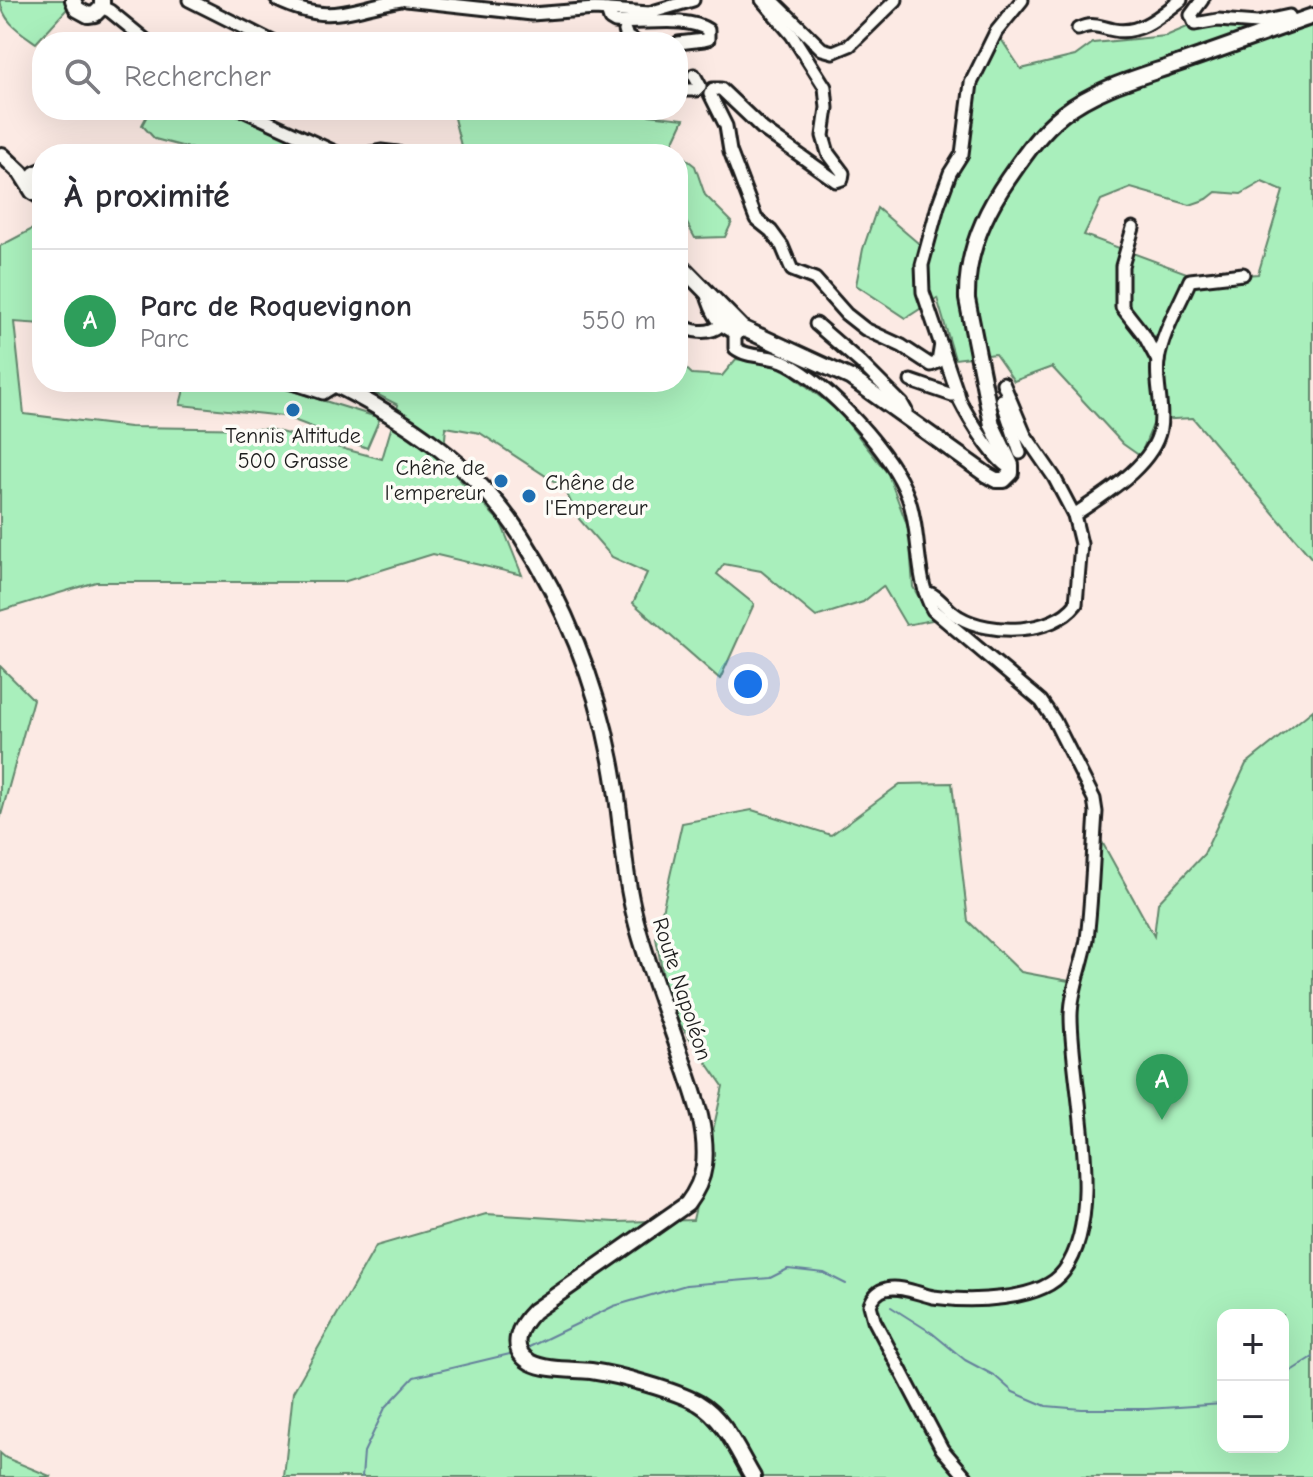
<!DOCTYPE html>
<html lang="fr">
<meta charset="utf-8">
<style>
:root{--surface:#fff;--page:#f2f2f3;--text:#2b2b33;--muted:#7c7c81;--line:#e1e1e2;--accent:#b45309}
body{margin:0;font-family:"Comic Neue",sans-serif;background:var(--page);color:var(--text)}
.controls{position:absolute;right:24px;bottom:24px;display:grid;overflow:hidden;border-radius:16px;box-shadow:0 8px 32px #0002}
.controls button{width:72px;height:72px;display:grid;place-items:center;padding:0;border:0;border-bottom:2px solid var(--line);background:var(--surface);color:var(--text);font:40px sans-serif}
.you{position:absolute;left:748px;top:684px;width:28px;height:28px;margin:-20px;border:6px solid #fff;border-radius:50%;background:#1a73e8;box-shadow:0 0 0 12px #1a73e833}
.badge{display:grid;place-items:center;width:52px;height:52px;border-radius:50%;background:var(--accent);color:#fff;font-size:26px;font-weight:700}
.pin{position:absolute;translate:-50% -66px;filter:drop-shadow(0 2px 4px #0008)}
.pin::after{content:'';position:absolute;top:42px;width:28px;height:24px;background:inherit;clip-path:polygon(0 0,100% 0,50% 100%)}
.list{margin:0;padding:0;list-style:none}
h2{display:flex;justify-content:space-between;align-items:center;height:104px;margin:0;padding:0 32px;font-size:34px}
h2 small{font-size:26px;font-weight:400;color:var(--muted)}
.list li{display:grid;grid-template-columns:52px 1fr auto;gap:24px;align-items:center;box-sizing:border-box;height:144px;padding:0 32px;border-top:2px solid var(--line)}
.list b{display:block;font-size:30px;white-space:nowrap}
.list p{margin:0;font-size:26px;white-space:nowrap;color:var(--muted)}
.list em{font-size:26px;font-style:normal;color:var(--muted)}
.icon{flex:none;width:44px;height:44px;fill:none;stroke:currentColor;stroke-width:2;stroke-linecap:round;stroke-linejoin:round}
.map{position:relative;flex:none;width:1313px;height:1477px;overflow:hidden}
.search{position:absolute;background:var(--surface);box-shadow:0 8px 32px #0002;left:32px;top:32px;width:656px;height:88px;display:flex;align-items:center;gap:20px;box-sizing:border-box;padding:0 28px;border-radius:32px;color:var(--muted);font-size:30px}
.panel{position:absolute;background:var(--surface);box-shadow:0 8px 32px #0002;left:32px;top:144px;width:656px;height:248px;border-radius:32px}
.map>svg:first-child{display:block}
.green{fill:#a9efbc;stroke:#62866c;stroke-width:2;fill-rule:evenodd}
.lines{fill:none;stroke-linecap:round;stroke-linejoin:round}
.stream{stroke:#65809b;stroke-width:2}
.minor-casing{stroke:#1c1c1c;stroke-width:17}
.major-casing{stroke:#1c1c1c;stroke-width:20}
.minor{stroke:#fdfcf7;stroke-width:11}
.major{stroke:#fdfcf7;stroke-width:14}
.poi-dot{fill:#1f6fb2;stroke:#fdfcf7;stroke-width:3}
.labels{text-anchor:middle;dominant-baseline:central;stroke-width:7;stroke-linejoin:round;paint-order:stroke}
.poi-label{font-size:22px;fill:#1c1c1c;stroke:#fdfcf7}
.street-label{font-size:22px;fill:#1c1c1c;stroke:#fdfcf7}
</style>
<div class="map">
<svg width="1313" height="1477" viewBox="0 0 1313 1477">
<rect width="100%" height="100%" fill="#fceae4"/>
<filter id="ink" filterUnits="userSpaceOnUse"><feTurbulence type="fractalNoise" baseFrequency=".0125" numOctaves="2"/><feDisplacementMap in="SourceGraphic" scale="16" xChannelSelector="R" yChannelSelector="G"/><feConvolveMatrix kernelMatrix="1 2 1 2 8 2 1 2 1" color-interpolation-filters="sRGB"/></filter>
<g filter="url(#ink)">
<g class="green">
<path d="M0 0H65L67 9 36 43C19 31 3 22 0 0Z"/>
<path d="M1313 21V560L1193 418 1155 420 1140 456 1123 444 1052 367 1014 381 995 354 955 359 937 298 906 318 856 285 863 249 877 208 932 255 945 193 965 152 979 67 999 36 1021 69 1075 56 1093 43 1166 36 1199 22 1253 28 1266 37ZM1262 182 1283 191 1258 274 1200 278 1084 235 1101 200 1131 188 1190 205 1207 199 1216 192 1241 194Z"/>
<polygon points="150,110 253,110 316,154 212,154 155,139 142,125"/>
<polygon points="452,110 605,110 684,119 671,147 695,166 705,195 732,222 725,237 695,238 678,207 678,154 463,154"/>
<polygon points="42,224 42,324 14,322 24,414 130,427 269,429 382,459 398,405 353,382 678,382 678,361 692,374 722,376 736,359 784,368 839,412 888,474 909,530 913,587 932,620 906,625 883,586 863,602 816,617 761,571 724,564 717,574 754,604 720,679 633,603 647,573 612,557 579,519 564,488 480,433 446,427 443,462 501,523 522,575 433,554 343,582 96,582 0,611 0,246"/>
<polygon points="186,382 263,382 380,418 367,448 283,416 180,405"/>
<polygon points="0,666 33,699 0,819"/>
<path d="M1313 710V1477H284L293 1392 376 1246 486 1214 615 1222 693 1220 723 1086 669 1008 656 938 682 823 752 810 831 835 900 784 952 783 968 921 1021 972 1080 983 1096 831 1154 936 1158 903 1204 854 1246 764ZM1223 1315H1283V1447H1223Z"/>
<polygon points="0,1453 6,1458 52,1477 0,1477"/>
</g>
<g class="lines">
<g class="stream">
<polyline points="891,1307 932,1333 965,1360 995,1376 1013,1392 1046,1406 1082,1409 1147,1409 1223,1404"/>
<polyline points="527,1348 614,1306 686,1285 770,1278 788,1269 824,1273 846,1284"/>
<polyline points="1283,1376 1313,1357"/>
<polyline points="362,1477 364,1452 385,1408 414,1377 514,1353"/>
</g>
<g class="minor-casing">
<g id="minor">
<polyline points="189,0 273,42"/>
<path d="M277 0C332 26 347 9 401 0"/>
<polyline points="406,0 532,14 595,9 649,13 693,0"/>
<polyline points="762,0 792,35 825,87 827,108 823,136 828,153 843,173 842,179 836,181 763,129 721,89 713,89 710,94 726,126 730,151 756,219 771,231 782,246 792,270 815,279 846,314 865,329 902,346 931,365 938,362 941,344"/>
<polyline points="772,0 822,49 833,52 850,45 896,0"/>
<polyline points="1202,0 1191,15 1195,24 1218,20 1257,23 1289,16 1293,23"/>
<polyline points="102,7 110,11 148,42"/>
<path d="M607 10 610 19 615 22C641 25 687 15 708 30V39L704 40 678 43"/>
<path d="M1078 29C1093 22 1098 27 1114 30 1141 35 1161 15 1181 0"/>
<polyline points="625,31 627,37 636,42"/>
<polyline points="678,90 697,90 700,86 694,75"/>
<polyline points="243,110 339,154"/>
<polyline points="365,154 381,151 398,153"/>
<polyline points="1133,228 1122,266 1122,307 1144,335 1158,361"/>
<path d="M706 292C711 310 719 329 738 333"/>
<path d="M678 322C690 333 709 335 721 325"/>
<polyline points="816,324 861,363 902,404 906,411 904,415"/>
<path d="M742 328 735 337V348C749 359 771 354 787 363 829 385 892 453 908 497 921 532 915 580 933 610L1041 701 1054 720 1094 799 1096 812C1093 854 1092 897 1087 939 1083 964 1071 990 1071 1016 1071 1085 1107 1214 1064 1271 1042 1302 968 1302 933 1297 919 1294 900 1285 886 1289 877 1291 873 1297 870 1305L874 1320 942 1449 966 1477"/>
<polyline points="911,381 952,395 958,393"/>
<polyline points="289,382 323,393 336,385"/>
<polyline points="1002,400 1020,453"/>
<path d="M1012 469C996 464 968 417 960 401L923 292 922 265 938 206 950 173 962 154 971 83 996 32 1022 0"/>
<path d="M1074 515C1103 495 1153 466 1160 429 1164 407 1155 383 1158 361 1162 333 1179 306 1190 280L1243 274"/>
<path d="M925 592C938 594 946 610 959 617 991 636 1053 634 1076 604L1081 544 1074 515 1054 477 1025 435 1003 383"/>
</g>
</g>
<g class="major-casing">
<g id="major">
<polyline points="73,0 77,9 88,15 95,14 102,7 102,0"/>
<polyline points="2,155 21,173 33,192 42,197"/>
<polyline points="30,184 35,174 42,171"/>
<path d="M678 263 742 328 851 378 987 475 996 480H1004L1011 473V465L992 425 967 299C966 254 983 215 1008 179 1024 156 1040 132 1063 114 1095 89 1136 78 1174 65 1221 49 1267 32 1313 16"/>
<path d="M330 382C404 418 475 465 521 536 564 603 596 681 611 760 622 813 622 869 636 921 648 968 667 1014 682 1059 694 1094 708 1129 704 1166 702 1181 696 1192 687 1204L534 1311C520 1325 507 1348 530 1362 547 1371 573 1369 591 1371 619 1375 674 1390 698 1403 724 1418 738 1452 753 1477"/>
</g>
</g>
<use href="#minor" class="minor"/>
<use href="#major" class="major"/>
</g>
</g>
<g class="poi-dot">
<circle cx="293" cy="410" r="8"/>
<circle cx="501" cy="481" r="8"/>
<circle cx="529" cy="496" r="8"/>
</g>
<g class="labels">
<g class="poi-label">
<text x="293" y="436">Tennis Altitude<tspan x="293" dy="25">500 Grasse</tspan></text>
<text x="485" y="468" text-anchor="end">Chêne de<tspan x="485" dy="25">l'empereur</tspan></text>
<text x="545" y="483" text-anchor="start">Chêne de<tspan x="545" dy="25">l'Empereur</tspan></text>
</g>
<g class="street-label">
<text transform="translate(682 989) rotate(72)">Route Napoléon</text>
</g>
</g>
</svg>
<div class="controls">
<button>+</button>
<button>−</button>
</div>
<div class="you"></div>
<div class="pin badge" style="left:1162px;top:1120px;background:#2e9e5b">A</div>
<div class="search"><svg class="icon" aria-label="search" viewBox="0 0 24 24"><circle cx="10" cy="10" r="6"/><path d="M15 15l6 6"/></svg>Rechercher</div>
<section class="panel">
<h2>À proximité<small></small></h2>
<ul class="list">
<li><span class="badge" style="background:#2e9e5b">A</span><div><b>Parc de Roquevignon</b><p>Parc</p></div><em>550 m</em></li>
</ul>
</section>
</div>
